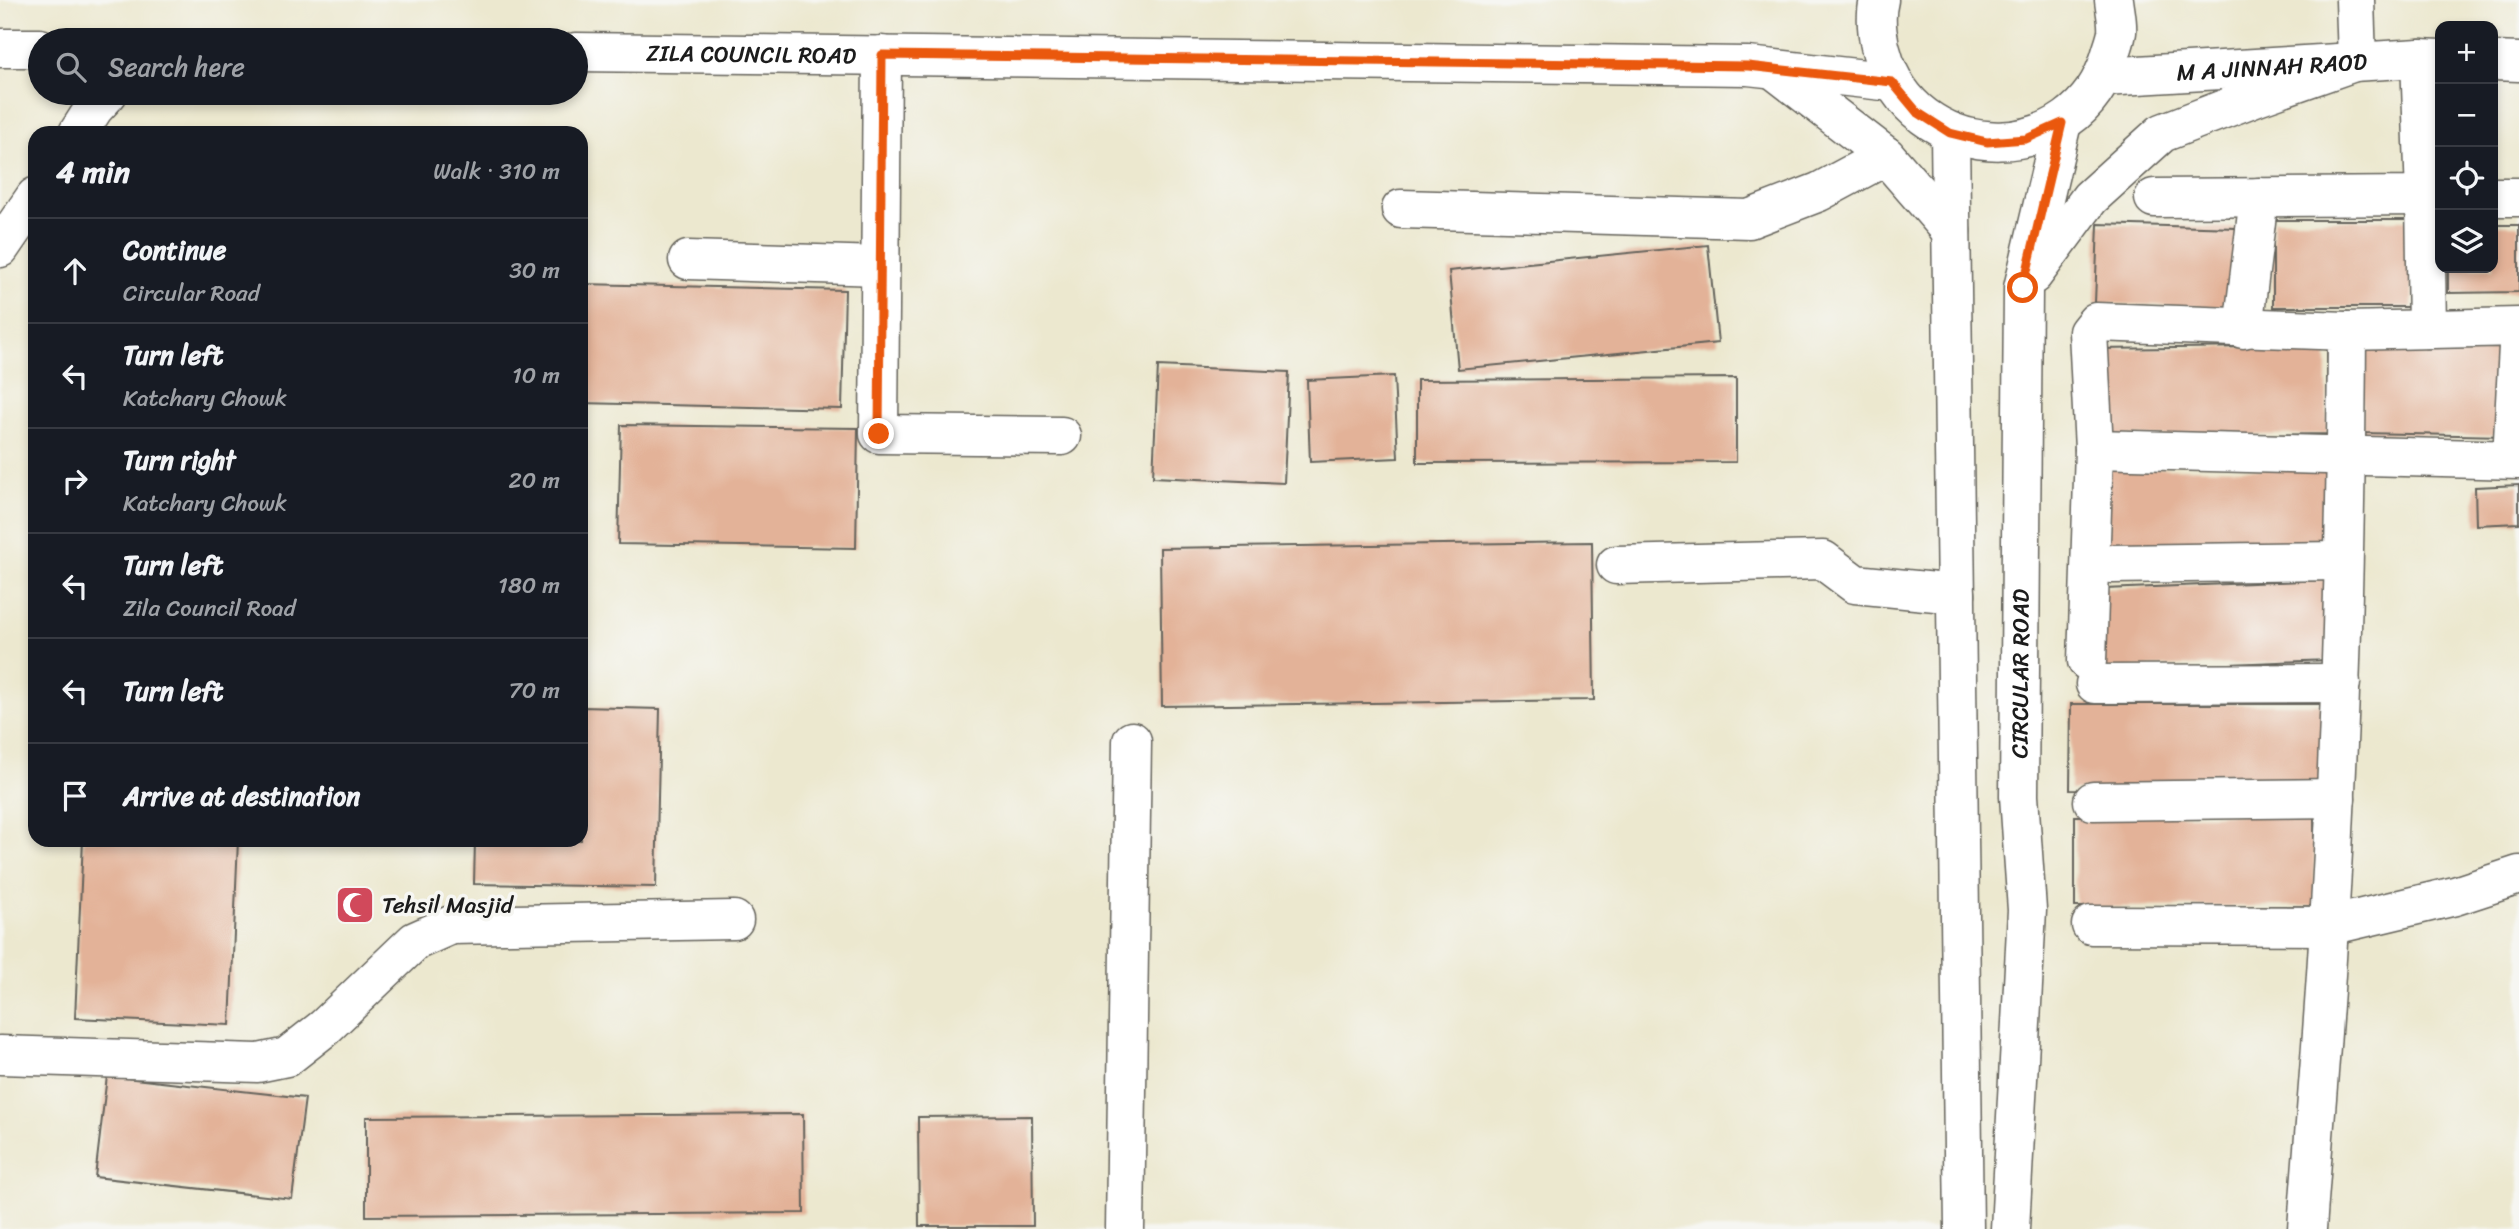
<!DOCTYPE html>
<meta charset="utf-8">
<style>
:root{--surface:#171b24;--page:#20242c;--text:#f1f3f6;--muted:#9ea1a6;--line:#363941}
body{margin:0;font-family:Sriracha,sans-serif;background:var(--page);color:var(--text)}
.controls{position:absolute;right:21px;top:21px;display:grid;overflow:hidden;border-radius:14px;box-shadow:0 4px 10px #0003}
.controls button{width:63px;height:63px;display:grid;place-items:center;padding:0;border:0;border-bottom:2px solid var(--line);background:var(--surface);color:var(--text);font:35px sans-serif}
.stop{position:absolute;width:21px;height:21px;margin:-16px;border:5px solid #ea580c;border-radius:50%;background:#fff}
.stop.end{background:#ea580c;border-color:#fff;box-shadow:0 2px 7px #0008}
.list{margin:0;padding:0;list-style:none}
h2{display:flex;justify-content:space-between;align-items:center;height:91px;margin:0;padding:0 28px;font-size:30px}
h2 small{font-size:23px;font-weight:400;color:var(--muted)}
.list li{display:grid;grid-template-columns:46px 1fr auto;gap:21px;align-items:center;box-sizing:border-box;height:105px;padding:0 28px;border-top:2px solid var(--line)}
.list b{display:block;font-size:26px;white-space:nowrap}
.list p{margin:0;font-size:23px;white-space:nowrap;color:var(--muted)}
.list em{font-size:23px;font-style:normal;color:var(--muted)}
.icon{flex:none;width:38px;height:38px;fill:none;stroke:currentColor;stroke-width:2;stroke-linecap:round;stroke-linejoin:round}
.map{position:relative;flex:none;width:2519px;height:1229px;overflow:hidden}
.search{position:absolute;background:var(--surface);box-shadow:0 4px 10px #0003;left:28px;top:28px;width:560px;height:77px;display:flex;align-items:center;gap:18px;box-sizing:border-box;padding:0 24px;border-radius:38px;color:var(--muted);font-size:26px}
.panel{position:absolute;background:var(--surface);box-shadow:0 4px 10px #0003;left:28px;top:126px;width:560px;height:721px;border-radius:21px}
.map>svg:first-child{display:block}
.building{fill:#e3b298}
.lines{fill:none;stroke-linecap:round;stroke-linejoin:round}
.street-casing{stroke:#65635b;stroke-width:41}
.primary-casing{stroke:#65635b;stroke-width:41}
.street{stroke:#fff;stroke-width:38}
.primary{stroke:#fff;stroke-width:38}
.route{stroke:#ea580c;stroke-width:9}
.labels{text-anchor:middle;dominant-baseline:central;stroke-width:7;stroke-linejoin:round;paint-order:stroke}
.street-label{font-size:23px;fill:#1c1c1c;stroke:#f6f6f2}
.poi-label{font-size:23px;fill:#1c1c1c;stroke:#f6f6f2;text-anchor:start}
</style>
<div class="map">
<svg width="2519" height="1229" viewBox="0 0 2519 1229">
<rect width="100%" height="100%" fill="#f6f6f2"/>
<filter id="ink" filterUnits="userSpaceOnUse"><feTurbulence type="fractalNoise" baseFrequency=".0143" numOctaves="2"/><feDisplacementMap in="SourceGraphic" scale="14" xChannelSelector="R" yChannelSelector="G"/><feConvolveMatrix kernelMatrix="1 2 1 2 8 2 1 2 1" color-interpolation-filters="sRGB"/></filter>
<filter id="wash" filterUnits="userSpaceOnUse"><feTurbulence type="fractalNoise" baseFrequency=".00686" numOctaves="4" result="noise"/><feDisplacementMap in="SourceGraphic" scale="28" xChannelSelector="R" yChannelSelector="G"/><feGaussianBlur stdDeviation="1.57" result="paint"/><feColorMatrix in="noise" values="0 0 0 0 0 0 0 0 0 0 0 0 0 0 0 0 0 1.4 0 .05"/><feComposite in="paint" operator="in"/></filter>
<g filter="url(#wash)">
<rect width="100%" height="100%" fill="#ece8cf"/>
<g id="blocks">
<g class="building">
<rect x="2273" y="220" width="139" height="87"/>
<polygon points="2098,224 2236,228 2232,308 2095,303"/>
<polygon points="2493,225 2519,225 2519,292 2448,293 2448,268 2493,268"/>
<polygon points="1708,245 1718,343 1458,369 1449,271"/>
<polygon points="581,284 845,290 842,409 581,403"/>
<polygon points="2364,342 2507,346 2505,436 2362,433"/>
<polygon points="2327,346 2327,434 2097,437 2097,349"/>
<polygon points="1158,366 1289,372 1284,483 1153,477"/>
<polygon points="1394,376 1398,458 1310,462 1307,380"/>
<polygon points="1736,378 1736,462 1417,463 1417,380"/>
<polygon points="621,425 858,428 856,548 618,544"/>
<polygon points="2089,468 2328,469 2327,552 2088,551"/>
<polygon points="2519,485 2519,523 2476,525 2475,487"/>
<polygon points="1592,542 1594,700 1162,706 1160,548"/>
<polygon points="2327,580 2329,660 2083,670 2080,590"/>
<polygon points="2071,704 2328,704 2328,791 2070,790"/>
<polygon points="581,707 660,709 656,887 474,884 475,840 581,840"/>
<polygon points="2314,814 2315,906 2075,907 2075,816"/>
<polygon points="83,840 238,840 230,1025 75,1018"/>
<polygon points="107,1076 305,1098 292,1199 95,1177"/>
<polygon points="803,1114 804,1213 366,1216 366,1117"/>
<polygon points="1032,1116 1033,1226 919,1226 918,1117"/>
</g>
</g>
</g>
<g filter="url(#ink)">
<use href="#blocks" fill-opacity="0" stroke="#65635b" stroke-width="2"/>
<g class="lines">
<g class="street-casing">
<g id="street">
<polyline points="882,55 879,434 1062,436"/>
<polyline points="2493,197 2519,197"/>
<polyline points="2154,198 2425,196 2420,58"/>
<polyline points="1401,209 1749,219 1819,192 1886,156"/>
<polyline points="688,260 880,266"/>
<polyline points="2243,329 2259,197"/>
<polyline points="2427,329 2425,196 2440,196"/>
<polyline points="2347,331 2519,327 2512,459"/>
<polyline points="2094,449 2519,460"/>
<polyline points="2112,564 2343,561"/>
<polyline points="1616,565 1823,560 1855,584 1956,594"/>
<path d="M2087 661 2094 449 2088 332 2096 322 2347 331C2346 529 2341 726 2329 923 2324 1025 2314 1127 2307 1229"/>
<polyline points="2095,684 2341,683"/>
<polyline points="2093,801 2336,798"/>
<polyline points="2091,925 2329,926 2455,896 2519,875"/>
<polyline points="0,1055 258,1063 287,1057 324,1028 415,941 451,925 734,920"/>
<polyline points="1125,1229 1132,741"/>
</g>
</g>
<g class="primary-casing">
<g id="primary">
<path d="M1879 0C1874 19 1878 44 1885 63 1924 168 2077 167 2110 57 2112 49 2116 40 2117 32 2118 22 2115 10 2114 0"/>
<polyline points="0,48 40,48"/>
<path id="s1" d="M576 52 1748 66 1892 82"/>
<polyline points="2493,61 2519,62"/>
<polyline points="1773,69 1886,156 1951,231"/>
<path id="s2" d="M2104 77 2420 58 2440 59"/>
<polyline points="78,133 94,108 108,93"/>
<polyline points="1950,133 1964,1229"/>
<polyline points="0,248 35,197"/>
<polyline points="2033,275 2090,198 2162,133 2260,95 2357,61 2355,0"/>
<path id="s3" d="M2010 1229 2027 910 2019 796 2023 288 2062 123"/>
</g>
</g>
<use href="#street" class="street"/>
<use href="#primary" class="primary"/>
</g>
</g>
<g class="lines" filter="url(#ink)">
<polyline class="route" points="879,434 882,55 1748,66 1892,82 1917,112 1950,133 1987,142 2026,139 2062,123 2023,288"/>
</g>
<defs>
<g id="mosque-square" transform="scale(2.0125)"><rect x="-9" y="-9" width="18" height="18" rx="4" fill="#d1495b" stroke="#f6f6f2"/><path d="M3.5-4.9A6 6 0 1 0 3.5 4.9A5 5 0 1 1 3.5-4.9Z" fill="#fff"/></g>
</defs>
<g fill-rule="evenodd">
<use href="#mosque-square" x="355" y="905"/>
</g>
<g class="labels">
<g class="street-label">
<text stroke="none"><textPath href="#s1" startOffset="175">ZILA COUNCIL ROAD</textPath></text>
<text stroke="none"><textPath href="#s2" startOffset="168">M A JINNAH RAOD</textPath></text>
<text stroke="none"><textPath href="#s3" startOffset="556">CIRCULAR ROAD</textPath></text>
</g>
<g class="poi-label">
<text x="382" y="905">Tehsil Masjid</text>
</g>
</g>
</svg>
<div class="controls">
<button>+</button>
<button>−</button>
<button><svg class="icon" aria-label="locate" viewBox="0 0 24 24"><circle cx="12" cy="12" r="6"/><path d="M12 2v4M12 18v4M2 12h4M18 12h4"/></svg></button>
<button><svg class="icon" aria-label="layers" viewBox="0 0 24 24"><path d="M12 4l9 5-9 5-9-5zM3 14l9 5 9-5"/></svg></button>
</div>
<div class="stop" style="left:2023px;top:288px"></div>
<div class="stop end" style="left:879px;top:434px"></div>
<div class="search"><svg class="icon" aria-label="search" viewBox="0 0 24 24"><circle cx="10" cy="10" r="6"/><path d="M15 15l6 6"/></svg>Search here</div>
<section class="panel">
<h2>4 min<small>Walk · 310 m</small></h2>
<ul class="list">
<li><svg class="icon" aria-label="ahead" viewBox="0 0 24 24"><path d="M12 20V5M6 11l6-6 6 6"/></svg><div><b>Continue</b><p>Circular Road</p></div><em>30 m</em></li>
<li><svg class="icon" aria-label="left" viewBox="0 0 24 24"><path d="M17 20v-9H6M10 6l-5 5 5 5"/></svg><div><b>Turn left</b><p>Katchary Chowk</p></div><em>10 m</em></li>
<li><svg class="icon" aria-label="right" viewBox="0 0 24 24"><path d="M7 20v-9h11M14 6l5 5-5 5"/></svg><div><b>Turn right</b><p>Katchary Chowk</p></div><em>20 m</em></li>
<li><svg class="icon" aria-label="left" viewBox="0 0 24 24"><path d="M17 20v-9H6M10 6l-5 5 5 5"/></svg><div><b>Turn left</b><p>Zila Council Road</p></div><em>180 m</em></li>
<li><svg class="icon" aria-label="left" viewBox="0 0 24 24"><path d="M17 20v-9H6M10 6l-5 5 5 5"/></svg><div><b>Turn left</b></div><em>70 m</em></li>
<li><svg class="icon" aria-label="arrive" viewBox="0 0 24 24"><path d="M6 21V4h12l-3 4 3 4H6"/></svg><div><b>Arrive at destination</b></div></li>
</ul>
</section>
</div>
